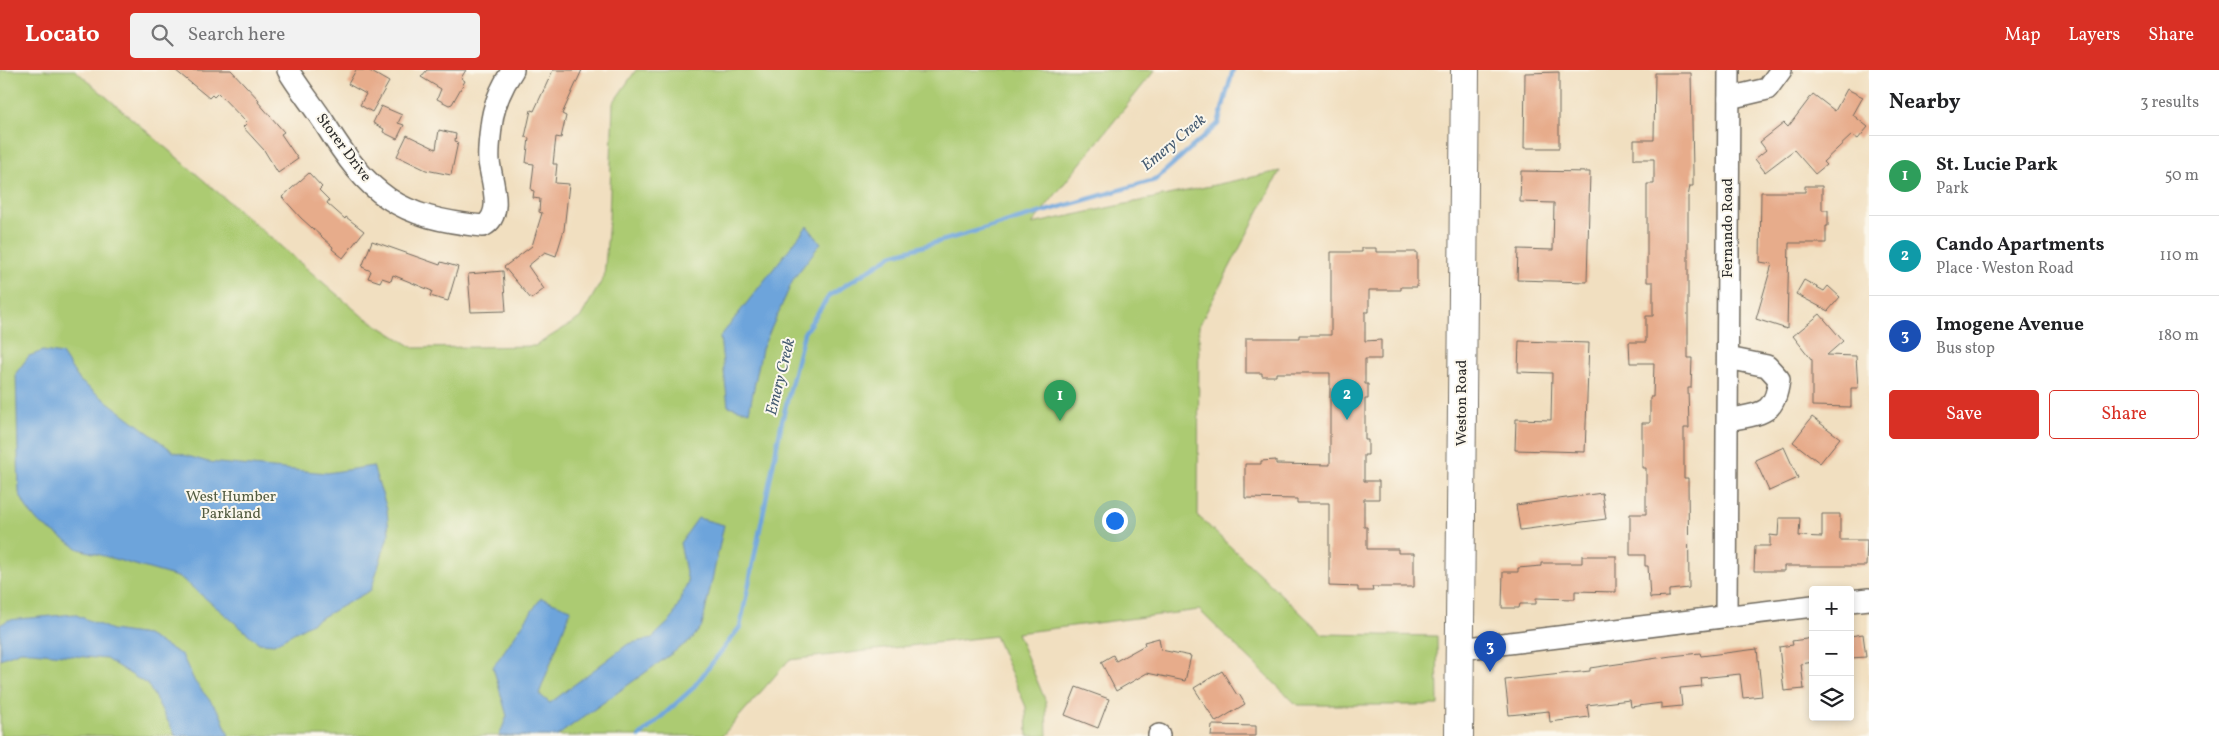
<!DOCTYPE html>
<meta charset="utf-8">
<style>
:root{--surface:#fff;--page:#f2f2f2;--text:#202124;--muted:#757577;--line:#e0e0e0;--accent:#d93025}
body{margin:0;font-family:Vollkorn,serif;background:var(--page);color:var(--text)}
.controls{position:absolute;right:15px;bottom:15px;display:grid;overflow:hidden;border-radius:5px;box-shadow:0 2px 8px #0003}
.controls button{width:45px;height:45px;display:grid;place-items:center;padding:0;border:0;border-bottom:1px solid var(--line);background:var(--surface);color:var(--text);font:25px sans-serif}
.you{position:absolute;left:1114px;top:450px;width:18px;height:18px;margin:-12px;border:4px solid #fff;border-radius:50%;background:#1a73e8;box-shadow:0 0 0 8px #1a73e833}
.badge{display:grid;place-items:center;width:32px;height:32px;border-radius:50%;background:var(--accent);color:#fff;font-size:16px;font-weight:700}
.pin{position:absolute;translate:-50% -41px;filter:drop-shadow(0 1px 2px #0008)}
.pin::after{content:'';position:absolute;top:26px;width:18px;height:15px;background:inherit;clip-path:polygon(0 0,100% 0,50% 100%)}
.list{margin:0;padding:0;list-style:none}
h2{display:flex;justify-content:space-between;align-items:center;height:65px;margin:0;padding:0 20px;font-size:21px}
h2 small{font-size:16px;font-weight:400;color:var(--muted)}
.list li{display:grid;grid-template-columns:32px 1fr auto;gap:15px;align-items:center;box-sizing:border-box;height:80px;padding:0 20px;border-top:1px solid var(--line)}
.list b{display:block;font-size:19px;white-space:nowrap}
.list p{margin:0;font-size:16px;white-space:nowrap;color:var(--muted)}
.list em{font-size:16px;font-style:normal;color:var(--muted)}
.actions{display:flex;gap:10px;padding:15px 20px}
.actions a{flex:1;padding:11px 0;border:1px solid var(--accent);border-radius:5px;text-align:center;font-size:18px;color:var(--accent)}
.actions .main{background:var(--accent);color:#fff}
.icon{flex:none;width:28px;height:28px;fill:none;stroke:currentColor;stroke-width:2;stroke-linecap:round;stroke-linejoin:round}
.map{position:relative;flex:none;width:1869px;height:666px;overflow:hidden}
header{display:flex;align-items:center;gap:30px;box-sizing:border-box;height:70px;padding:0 25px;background:var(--accent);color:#fff}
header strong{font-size:24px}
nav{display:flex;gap:28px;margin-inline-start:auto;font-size:18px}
.search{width:350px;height:45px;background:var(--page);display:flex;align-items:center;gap:12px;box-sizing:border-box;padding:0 18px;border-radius:5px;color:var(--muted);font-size:19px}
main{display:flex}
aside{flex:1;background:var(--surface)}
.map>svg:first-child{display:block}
.green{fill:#accb72;stroke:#6c7b4e}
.water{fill:#6da4db;stroke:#4c6883}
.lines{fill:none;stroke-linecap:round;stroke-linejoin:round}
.stream{stroke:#6da4db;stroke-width:4.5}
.building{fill:#e7ac8b}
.minor-casing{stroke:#706a5f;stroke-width:24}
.major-casing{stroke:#706a5f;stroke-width:30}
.minor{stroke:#fff;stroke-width:21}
.major{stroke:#fff;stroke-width:28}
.labels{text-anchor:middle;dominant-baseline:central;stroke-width:4;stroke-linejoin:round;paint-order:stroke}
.street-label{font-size:15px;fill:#2b2b2b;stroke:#fbf7ec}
.park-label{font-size:15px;fill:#525b40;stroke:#fbf7ec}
.water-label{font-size:16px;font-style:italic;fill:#455b71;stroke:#fbf7ec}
</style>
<header>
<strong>Locato</strong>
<div class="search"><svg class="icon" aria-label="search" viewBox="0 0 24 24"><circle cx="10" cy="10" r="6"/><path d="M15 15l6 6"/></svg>Search here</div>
<nav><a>Map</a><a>Layers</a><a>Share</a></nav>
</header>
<main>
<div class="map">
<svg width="1869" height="666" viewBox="0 0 1869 666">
<rect width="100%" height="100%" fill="#fbf7ec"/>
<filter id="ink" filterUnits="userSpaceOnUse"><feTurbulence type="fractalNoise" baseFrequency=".02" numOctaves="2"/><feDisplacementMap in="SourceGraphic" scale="10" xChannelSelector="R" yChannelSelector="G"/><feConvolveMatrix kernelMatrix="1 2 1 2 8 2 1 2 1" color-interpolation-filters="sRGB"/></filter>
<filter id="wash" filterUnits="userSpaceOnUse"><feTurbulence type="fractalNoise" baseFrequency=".0096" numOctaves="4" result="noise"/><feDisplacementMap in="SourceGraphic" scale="20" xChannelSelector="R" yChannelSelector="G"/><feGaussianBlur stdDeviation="1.12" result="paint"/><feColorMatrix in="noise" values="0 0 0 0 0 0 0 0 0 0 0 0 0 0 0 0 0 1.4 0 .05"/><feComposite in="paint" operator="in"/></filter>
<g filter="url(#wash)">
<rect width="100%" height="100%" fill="#f1dfc0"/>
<polygon class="green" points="0,0 75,0 361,245 414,278 535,276 580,248 604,207 609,150 613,33 636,0 1155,0 1032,154 1280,101 1199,256 1198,446 1323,564 1437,566 1438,635 1297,635 1199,540 1017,563 1046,632 1047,666 1027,666 1026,637 995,566 789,590 722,666 0,666"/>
<g class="water">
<polygon points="807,156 821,173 794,208 762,279 749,342 728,336 720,267"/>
<polygon points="43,281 62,284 80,311 174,382 208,392 327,403 373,396 387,439 389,463 371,520 274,574 259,573 181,508 79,479 38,452 27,439 19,423 16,303 29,286"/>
<polygon points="698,448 724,455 702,556 692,569 557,666 499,666 507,646 493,597 541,528 571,539 539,624 550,633 628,574 652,568 672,549 688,512 680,473"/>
<polygon points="74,544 112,560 147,565 182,585 195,612 220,643 229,666 176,666 148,615 106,589 21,581 0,589 0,555 8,550"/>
</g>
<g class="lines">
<polyline class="stream" points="640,666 692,619 740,557 782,351 804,263 829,226 892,185 1155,110 1218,54 1233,0"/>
</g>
<g id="blocks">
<g class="building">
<polygon points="175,0 231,0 259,30 258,32 284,62 281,64 298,89 278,103 264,80 243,57 247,53 218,23 214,27 212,25 209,28"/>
<polygon points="356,0 368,0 389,12 372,42 360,35 366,24 348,14"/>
<polygon points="427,0 466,0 461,8 465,11 452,34 449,35 437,29 441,19 421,7"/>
<polygon points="553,0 582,0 562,44 566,46 561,68 556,67 553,94 557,94 555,113 569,114 564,160 556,186 545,182 528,196 544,219 531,229 504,197 532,176 542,143 539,142 540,129 533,128 534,121 531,120 534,94 526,93 529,68 525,67 531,40 534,41"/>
<polygon points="1559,2 1559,78 1524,78 1525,3"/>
<polygon points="1655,3 1691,3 1693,100 1693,116 1690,116 1688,127 1688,288 1692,288 1691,318 1688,318 1689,358 1684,358 1684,408 1688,408 1689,518 1669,520 1669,527 1650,528 1648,496 1645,496 1645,485 1630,485 1630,444 1646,444 1646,398 1642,398 1642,353 1650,353 1650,327 1653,327 1654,293 1630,293 1629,272 1646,272 1646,246 1653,246 1653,212 1647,212 1647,114 1654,114 1654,89 1634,89 1634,70 1654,70"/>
<polygon points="1847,19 1863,27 1853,45 1868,57 1858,69 1852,65 1823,92 1826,95 1815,104 1794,80 1765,102 1755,89 1766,80 1760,72 1784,53 1788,57 1813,24 1835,41"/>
<polygon points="381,36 402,45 398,53 404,55 397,69 383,62 384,59 373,53"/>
<polygon points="439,60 456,64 455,71 458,72 451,105 426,100 397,86 407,65 436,79"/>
<polygon points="1521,101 1590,102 1587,212 1517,210 1518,179 1553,180 1554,133 1520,132"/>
<polygon points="309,103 322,117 319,120 329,130 327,133 345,149 346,147 364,161 343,188 332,179 333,177 301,148 282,127"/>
<polygon points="1805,116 1822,116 1822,140 1828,140 1828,156 1826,156 1826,173 1789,173 1787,259 1756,249 1772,194 1760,192 1761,122 1805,122"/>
<polygon points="372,171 440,195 441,192 458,197 448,231 430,226 432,221 393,205 391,211 382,208 380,212 368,208 371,201 362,197"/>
<polygon points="1362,178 1376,178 1376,182 1417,182 1417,217 1401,217 1401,220 1369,220 1369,242 1365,242 1365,271 1381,270 1381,289 1365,289 1365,314 1368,314 1368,329 1365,329 1365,370 1368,370 1368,385 1364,385 1364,411 1379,411 1379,429 1364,429 1364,457 1367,457 1367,479 1398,479 1398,483 1414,483 1414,517 1372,517 1373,521 1358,521 1358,517 1329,516 1329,433 1297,433 1297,429 1245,428 1245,394 1261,394 1261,391 1276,390 1276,394 1330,395 1330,303 1276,303 1276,306 1262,306 1262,303 1246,303 1246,268 1299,268 1299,265 1331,265 1331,182 1362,182"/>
<polygon points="503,201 506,241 471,242 468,204"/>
<polygon points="1804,210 1824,221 1828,216 1840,227 1828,241 1796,224"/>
<polygon points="1820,244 1843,271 1827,285 1856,286 1858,318 1851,318 1851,337 1812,336 1812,290 1793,266"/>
<polygon points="1519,271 1589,273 1585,382 1515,380 1516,349 1551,350 1552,303 1518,302"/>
<polygon points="1812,347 1840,368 1820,393 1793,372"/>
<polygon points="1784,377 1798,408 1769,421 1755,390"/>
<polygon points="1602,423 1606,449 1520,460 1516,435"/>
<polygon points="1822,444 1840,444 1840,470 1867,470 1866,496 1784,496 1784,501 1754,501 1755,476 1770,476 1770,465 1778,466 1779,448 1800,448 1799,466 1822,467"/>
<polygon points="1582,486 1616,486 1616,522 1575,521 1575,529 1536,528 1536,534 1520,534 1519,538 1502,538 1503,502 1518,502 1518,498 1541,496 1541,493 1582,493"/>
<polygon points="1863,564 1866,587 1850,588 1850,566"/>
<polygon points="1159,568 1161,580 1191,586 1185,611 1147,603 1116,621 1101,592 1113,585 1116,591 1145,575 1144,572"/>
<polygon points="1813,568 1813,592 1801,594 1804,619 1784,621 1779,577 1793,575 1792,571"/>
<polygon points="1757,579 1762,626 1743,628 1740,604 1701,608 1702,616 1680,618 1682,636 1661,638 1661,633 1631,637 1630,630 1587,635 1589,647 1550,652 1549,641 1509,645 1505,610 1590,601 1590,598 1671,586 1700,583 1701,586"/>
<polygon points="1222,601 1237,625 1239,624 1245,634 1216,652 1194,618"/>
<polygon points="1076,617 1109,629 1098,658 1065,645"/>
<polygon points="1212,655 1256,656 1256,666 1211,666"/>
</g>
</g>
</g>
<g filter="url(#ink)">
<use href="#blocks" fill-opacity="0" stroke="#706a5f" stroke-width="1"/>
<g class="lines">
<g class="minor-casing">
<g id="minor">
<path d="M288 0C299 19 313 35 325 54 369 125 398 148 483 156 505 145 491 110 489 91 488 80 490 68 491 57 493 37 502 16 513 0"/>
<polyline points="1729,28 1767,19 1781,0"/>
<path d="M1728 350C1761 343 1775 346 1779 309L1767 296 1728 288"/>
<polyline points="1850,531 1869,529"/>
<polyline points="1726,546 1729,0"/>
<polyline points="1460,579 1813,536"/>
<polyline points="1159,665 1159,666"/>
</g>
</g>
<g class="major-casing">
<polyline id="major" points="1459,666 1465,0"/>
</g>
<use href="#minor" class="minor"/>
<use href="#major" class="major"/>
</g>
</g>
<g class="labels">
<g class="street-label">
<text transform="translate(343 78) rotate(53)">Storer Drive</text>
<text transform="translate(1728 158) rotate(-90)">Fernando Road</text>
<text transform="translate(1462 333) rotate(-90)">Weston Road</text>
</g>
<g class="park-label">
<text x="231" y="427">West Humber<tspan x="231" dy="17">Parkland</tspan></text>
</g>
<g class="water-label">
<text transform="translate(1174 73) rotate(-40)">Emery Creek</text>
<text transform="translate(781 307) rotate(-76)">Emery Creek</text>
</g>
</g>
</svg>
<div class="controls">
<button>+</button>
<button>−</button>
<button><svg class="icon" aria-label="layers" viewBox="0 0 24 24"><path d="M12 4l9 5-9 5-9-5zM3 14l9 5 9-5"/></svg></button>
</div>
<div class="you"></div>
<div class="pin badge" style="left:1060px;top:351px;background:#2e9e5b">1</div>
<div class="pin badge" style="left:1347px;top:350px;background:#0f9aa8">2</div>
<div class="pin badge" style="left:1490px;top:602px;background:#1a4fb4">3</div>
</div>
<aside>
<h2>Nearby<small>3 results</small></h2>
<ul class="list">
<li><span class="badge" style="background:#2e9e5b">1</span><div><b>St. Lucie Park</b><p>Park</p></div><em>50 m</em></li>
<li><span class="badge" style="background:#0f9aa8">2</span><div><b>Cando Apartments</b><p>Place · Weston Road</p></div><em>110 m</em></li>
<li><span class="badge" style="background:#1a4fb4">3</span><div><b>Imogene Avenue</b><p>Bus stop</p></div><em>180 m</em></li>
</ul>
<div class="actions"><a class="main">Save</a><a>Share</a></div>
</aside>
</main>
